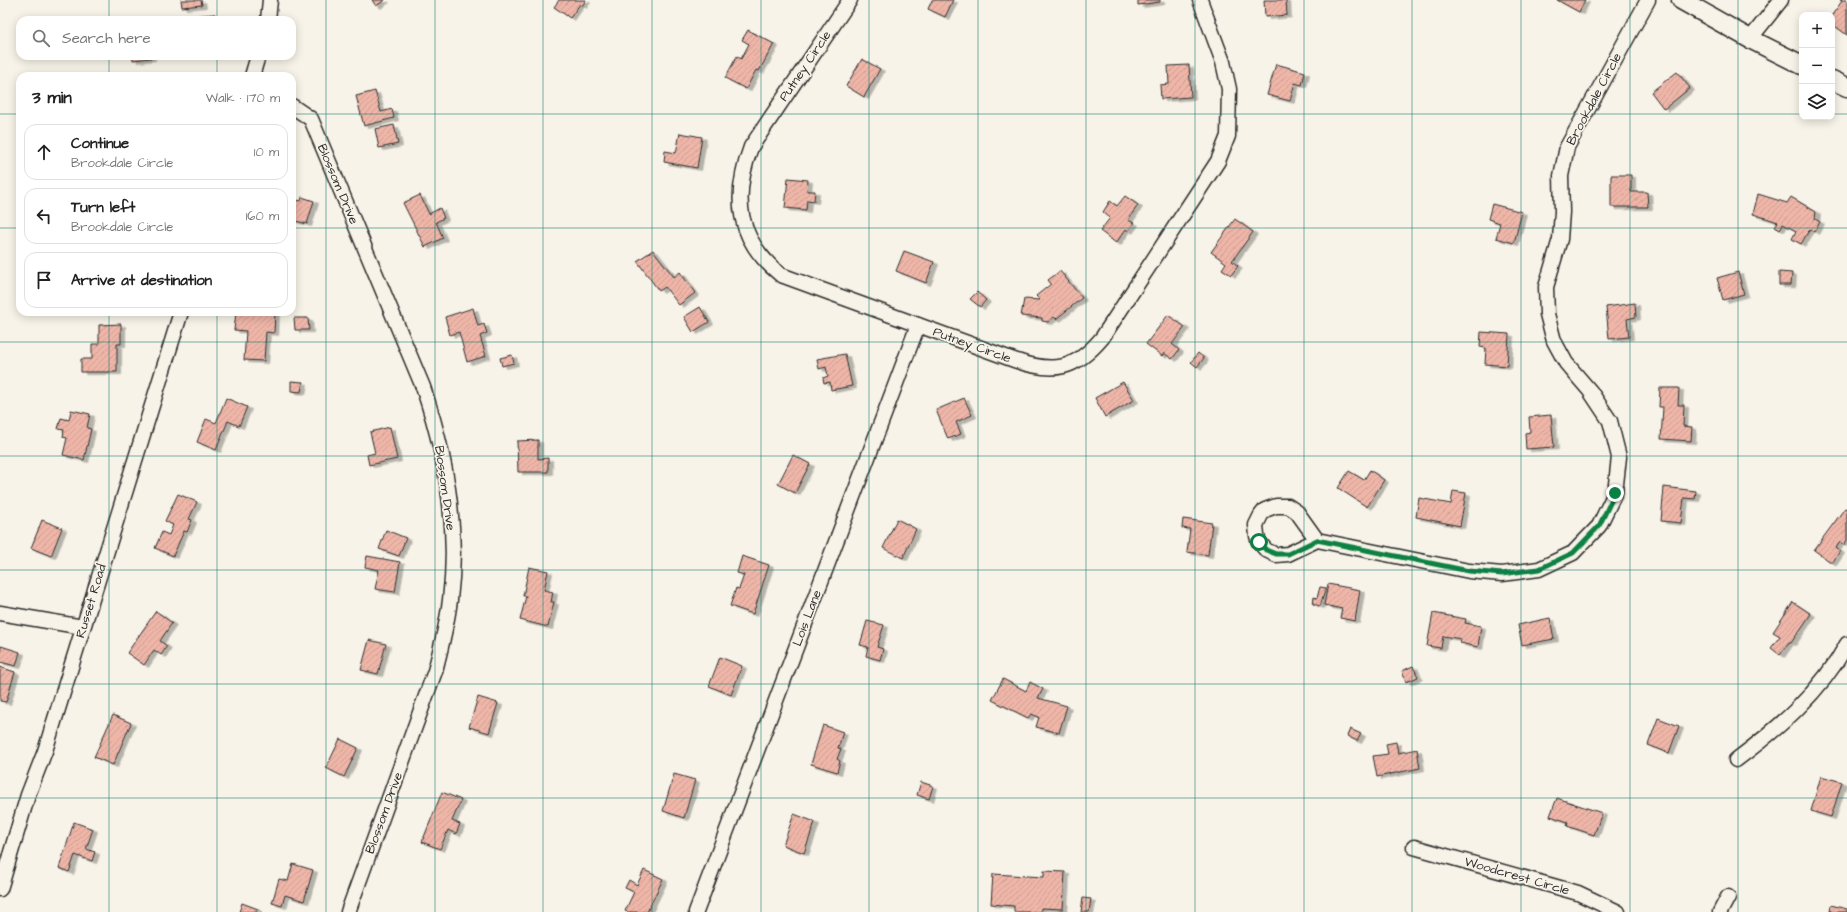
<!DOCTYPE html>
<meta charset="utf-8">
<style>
:root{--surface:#fff;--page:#f2f2f2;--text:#222;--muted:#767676;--line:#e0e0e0}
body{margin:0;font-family:"Architects Daughter",sans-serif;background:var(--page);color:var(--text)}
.controls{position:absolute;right:12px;top:12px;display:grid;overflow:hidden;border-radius:8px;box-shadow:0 2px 10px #0003}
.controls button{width:36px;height:36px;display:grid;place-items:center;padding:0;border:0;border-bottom:1px solid var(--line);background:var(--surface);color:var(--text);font:20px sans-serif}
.stop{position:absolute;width:12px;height:12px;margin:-9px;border:3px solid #0b8043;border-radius:50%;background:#fff}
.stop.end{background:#0b8043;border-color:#fff;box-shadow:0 1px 4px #0008}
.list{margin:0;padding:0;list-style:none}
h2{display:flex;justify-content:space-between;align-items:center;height:52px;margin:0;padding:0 16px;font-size:17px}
h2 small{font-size:13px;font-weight:400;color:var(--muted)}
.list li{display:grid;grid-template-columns:26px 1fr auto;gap:12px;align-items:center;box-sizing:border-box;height:56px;margin:0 8px 8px;padding:0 8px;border:1px solid var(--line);border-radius:12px}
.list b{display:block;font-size:15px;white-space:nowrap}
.list p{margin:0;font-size:13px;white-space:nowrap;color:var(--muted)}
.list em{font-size:13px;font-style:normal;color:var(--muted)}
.icon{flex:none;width:22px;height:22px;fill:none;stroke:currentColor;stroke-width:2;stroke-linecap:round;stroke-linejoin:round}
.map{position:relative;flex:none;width:1847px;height:912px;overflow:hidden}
.search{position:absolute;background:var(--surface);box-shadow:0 2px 10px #0003;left:16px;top:16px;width:280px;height:44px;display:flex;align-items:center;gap:10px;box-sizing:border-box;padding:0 14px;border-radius:12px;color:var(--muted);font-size:15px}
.panel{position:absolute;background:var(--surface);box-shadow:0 2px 10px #0003;left:16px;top:72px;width:280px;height:244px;border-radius:12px}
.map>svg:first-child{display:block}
.building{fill:url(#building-hatch);stroke:#2b2b2b;filter:url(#shadow)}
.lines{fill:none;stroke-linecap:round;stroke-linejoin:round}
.minor-casing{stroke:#2b2b2b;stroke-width:17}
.tertiary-casing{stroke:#2b2b2b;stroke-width:21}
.minor{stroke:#f7f3e8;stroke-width:14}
.tertiary{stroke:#f7f3e8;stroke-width:18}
.route{stroke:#0b8043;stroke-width:5}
.grid{fill:none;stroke:#0f766e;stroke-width:1;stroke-opacity:0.55}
.labels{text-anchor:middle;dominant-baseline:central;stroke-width:3.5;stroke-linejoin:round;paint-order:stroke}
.street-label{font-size:13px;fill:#2b2b2b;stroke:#f7f3e8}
</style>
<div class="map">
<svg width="1847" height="912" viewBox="0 0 1847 912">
<defs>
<pattern id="building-hatch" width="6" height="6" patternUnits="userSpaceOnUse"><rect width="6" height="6" fill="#efb6a8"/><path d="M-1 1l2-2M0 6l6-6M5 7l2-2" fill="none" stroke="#cd9d91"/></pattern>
<filter id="shadow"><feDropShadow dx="4.5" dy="2.5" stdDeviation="0" flood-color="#0004"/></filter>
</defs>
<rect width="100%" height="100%" fill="#f7f3e8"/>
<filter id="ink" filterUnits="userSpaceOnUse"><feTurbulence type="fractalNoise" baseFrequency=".025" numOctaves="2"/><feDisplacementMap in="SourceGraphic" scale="8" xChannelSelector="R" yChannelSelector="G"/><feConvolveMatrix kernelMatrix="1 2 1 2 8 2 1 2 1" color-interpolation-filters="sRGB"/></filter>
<g filter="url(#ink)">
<g class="building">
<polygon points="181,0 201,0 202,5 182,7"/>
<polygon points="372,0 385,0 376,6"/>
<polygon points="559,0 586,0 582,6 580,4 570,18 554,7"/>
<polygon points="932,0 953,0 945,17 928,9"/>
<polygon points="1138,0 1160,0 1160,2 1138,5"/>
<polygon points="1264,0 1286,0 1287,15 1265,17"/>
<polygon points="1557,0 1585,0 1579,12"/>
<polygon points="1840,0 1847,0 1847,35 1832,24 1832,15 1842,1"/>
<polygon points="215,14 215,20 190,20 190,16"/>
<polygon points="748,30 774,44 759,71 756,70 746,89 725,78 737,56 741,59 749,44 742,40"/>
<polygon points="132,56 151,56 151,58 133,60"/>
<polygon points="862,59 880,69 864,97 846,86"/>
<polygon points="1276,64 1305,72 1302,85 1295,83 1290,101 1267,95"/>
<polygon points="1189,65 1191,97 1161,99 1160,85 1169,84 1168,66"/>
<polygon points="1677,72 1690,88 1664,109 1651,92"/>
<polygon points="375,91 381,112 392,109 394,118 364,126 356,96"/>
<polygon points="394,125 398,144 379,148 375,129"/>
<polygon points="680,133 702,137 697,168 664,162 665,151 676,153"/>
<polygon points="1611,175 1631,175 1631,192 1647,192 1648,207 1611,207"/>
<polygon points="788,178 808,180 807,191 815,191 814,201 807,200 806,210 785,208"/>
<polygon points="1758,194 1787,203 1791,197 1816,212 1815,219 1820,222 1814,232 1810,229 1801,244 1792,239 1796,231 1783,224 1780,229 1775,226 1778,222 1753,214"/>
<polygon points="420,195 429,214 440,208 444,218 436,222 443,238 425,247 403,203"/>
<polygon points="1125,196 1138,205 1128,220 1134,223 1128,231 1126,229 1116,243 1100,231 1110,218 1103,212 1110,201 1117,206"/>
<polygon points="302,197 314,201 307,224 292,220 292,199 301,201"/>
<polygon points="1492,204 1522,212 1514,243 1496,238 1500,223 1488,219"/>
<polygon points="1235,219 1253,232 1232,261 1238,266 1231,275 1222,269 1226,263 1211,252"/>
<polygon points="653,250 674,277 680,272 695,293 679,305 665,287 659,291 637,261"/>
<polygon points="904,251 934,262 926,283 896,271"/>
<polygon points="1060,271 1082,298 1056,319 1054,317 1048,322 1042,321 1042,318 1021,316 1024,299 1040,300 1036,296 1051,284 1048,280"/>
<polygon points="1738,272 1744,294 1723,300 1717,278"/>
<polygon points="1779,272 1792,273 1791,285 1779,285"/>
<polygon points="977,292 986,300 980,307 970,299"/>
<polygon points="1635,303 1636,317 1627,319 1629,337 1609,339 1606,307"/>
<polygon points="700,307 709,322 693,332 684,317"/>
<polygon points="473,308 478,326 484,324 487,333 480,336 486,356 467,362 459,332 450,335 445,317"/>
<polygon points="236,312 275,312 274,333 266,332 264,361 244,360 246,331 234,330"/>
<polygon points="1168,315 1185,327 1172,344 1179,350 1172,359 1164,353 1162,356 1146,344"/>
<polygon points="294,318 308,318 309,330 295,330"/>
<polygon points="121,324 121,344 117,344 117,372 81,372 81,359 92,359 92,344 99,344 99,325"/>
<polygon points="1481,332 1509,334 1507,366 1485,364 1486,348 1480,347"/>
<polygon points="1198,353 1204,358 1197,367 1191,362"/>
<polygon points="845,354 852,386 831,390 830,382 824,383 823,378 828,376 826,367 819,369 817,359"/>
<polygon points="512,355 514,363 502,366 500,358"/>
<polygon points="291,381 303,382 301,392 291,391"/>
<polygon points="1123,382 1134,400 1105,417 1095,398"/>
<polygon points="1660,388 1679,388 1678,405 1684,405 1683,426 1692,427 1691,441 1661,439 1663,407 1659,407"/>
<polygon points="226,398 247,407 239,426 228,421 216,450 197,442 206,419 216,423"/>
<polygon points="964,398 972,415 956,422 961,434 948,439 936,410"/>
<polygon points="71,410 90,414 87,428 91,429 84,460 63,455 67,438 63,437 64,430 58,429 61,418 69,420"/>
<polygon points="1551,415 1554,447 1526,449 1525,433 1530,432 1529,417"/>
<polygon points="390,427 397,459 369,465 367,455 375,453 370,432"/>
<polygon points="538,440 538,459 548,458 548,472 518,472 517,441"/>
<polygon points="793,455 810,464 795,493 778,484"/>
<polygon points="1370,470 1384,480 1367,507 1338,488 1349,471 1364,480"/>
<polygon points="1664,487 1696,491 1695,499 1684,498 1681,523 1661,521"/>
<polygon points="1453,491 1466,493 1460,526 1416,517 1419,498 1451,504"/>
<polygon points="178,494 197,502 189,519 192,520 187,532 184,531 173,556 155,548 162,532 169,535 173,525 165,521"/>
<polygon points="1845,508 1847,509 1847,540 1844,545 1840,542 1836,548 1840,551 1832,563 1814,550"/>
<polygon points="897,519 916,529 903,558 883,548"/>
<polygon points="1183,519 1212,523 1208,555 1187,552 1190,529 1182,528"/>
<polygon points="42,520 62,528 51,556 31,548"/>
<polygon points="386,530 406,538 399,556 379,549"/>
<polygon points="367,556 400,562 395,592 375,589 379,570 365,567"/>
<polygon points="742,556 769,565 753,614 730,606 736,588 739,589 744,575 737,573"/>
<polygon points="529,567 548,571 544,590 553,592 551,602 554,602 548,627 520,620 526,596 523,596"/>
<polygon points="1328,584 1360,590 1355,621 1340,618 1342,609 1324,605"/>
<polygon points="1320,587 1326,588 1320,606 1313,604 1314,597 1317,598"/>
<polygon points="1793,602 1811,614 1791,643 1789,642 1780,655 1771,648 1780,636 1773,632"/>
<polygon points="156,611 172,623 160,641 167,646 161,655 154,650 144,665 127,653"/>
<polygon points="1433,613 1466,619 1465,623 1481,626 1478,647 1460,643 1461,639 1443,636 1441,648 1427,646"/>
<polygon points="1550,618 1554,639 1522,645 1518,625"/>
<polygon points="867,621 884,625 877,647 883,649 880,660 866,656 868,647 860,645"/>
<polygon points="369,640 386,644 378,674 361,670"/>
<polygon points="1,646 20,652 16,666 0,662"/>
<polygon points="720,657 742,666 731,695 709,686"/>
<polygon points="1413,666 1418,677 1406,682 1402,671"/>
<polygon points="0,667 15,672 6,702 0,701"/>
<polygon points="1003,679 1026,691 1030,682 1043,689 1038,698 1067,706 1059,733 1036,727 1039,717 1031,714 1028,718 992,700"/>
<polygon points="478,697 498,703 489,733 469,727"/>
<polygon points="113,715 131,723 113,765 94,757"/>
<polygon points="1658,718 1679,726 1669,753 1648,745"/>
<polygon points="823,725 843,732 838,748 841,749 837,759 840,761 837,772 811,764"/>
<polygon points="1350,729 1361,734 1357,741 1347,736"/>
<polygon points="340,739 358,748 344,777 326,768"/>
<polygon points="1396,742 1398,753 1417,749 1420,768 1377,777 1373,756 1388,754 1386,744"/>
<polygon points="674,774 695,780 684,818 663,811"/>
<polygon points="1821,776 1842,782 1831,817 1811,811"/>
<polygon points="921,782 933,786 929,799 917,795"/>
<polygon points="442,792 461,800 452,821 460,824 456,834 448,830 440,849 422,842"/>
<polygon points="1557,798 1602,813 1594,835 1567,826 1568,822 1550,816"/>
<polygon points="794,814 815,822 804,853 783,845"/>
<polygon points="74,822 93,829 86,849 95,852 92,861 75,855 69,872 59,868"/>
<polygon points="293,864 313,870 304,901 285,895 282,906 272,903 279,879 288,881"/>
<polygon points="644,870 663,879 647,912 628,912 625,911 634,892 625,888 629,880 637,885"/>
<polygon points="1044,871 1065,872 1063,909 1041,908 1041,912 1014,912 1014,906 991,904 993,874 1044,877"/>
<polygon points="1083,898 1091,899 1089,912 1081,912"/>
<polygon points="242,903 258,909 256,912 239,912"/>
<polygon points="1831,905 1847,909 1847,912 1830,912"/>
</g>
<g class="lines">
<g class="minor-casing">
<g id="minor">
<path d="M850 0 751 147C732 198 737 240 781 275L1014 360C1054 374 1075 370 1102 338L1218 161 1228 136 1229 89 1223 62 1200 0"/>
<polyline points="268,20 270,0"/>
<polyline points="1750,39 1781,0"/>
<polyline points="252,76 258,56"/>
<path d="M292 106 311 119 423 387C446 455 459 528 450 600 447 624 441 648 435 671L348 912"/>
<polyline points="1317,540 1297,512 1288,506 1276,506 1265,510 1261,515 1256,525 1257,536 1259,542 1266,550 1276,555 1288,554 1317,540 1469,571 1502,574 1539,569 1573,553 1599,526 1615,493 1619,457 1610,421 1590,391 1566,363 1554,341 1547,314 1546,287 1560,239 1562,212 1561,176 1567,147 1648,0"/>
<polyline points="0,613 83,627"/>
<path d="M1736 760C1779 728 1821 692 1847 644"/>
<polyline points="1414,847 1578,893 1618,912"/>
<polyline points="0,889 28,795 45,751 181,312"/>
<polyline points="696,912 918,325"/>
<polyline points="1720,912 1728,897"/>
</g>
</g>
<g class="tertiary-casing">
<g id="tertiary">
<polyline points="1681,0 1750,39 1802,65"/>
<polyline points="1832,80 1847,87"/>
</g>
</g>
<use href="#minor" class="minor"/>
<use href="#tertiary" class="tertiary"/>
</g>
</g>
<g class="lines" filter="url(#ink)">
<polyline class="route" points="1259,542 1266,550 1276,554 1288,554 1317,540 1469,571 1502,574 1539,569 1573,553 1599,526 1615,493"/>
</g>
<path class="grid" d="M109 0V20M217 0V20M326 0V912M435 0V912M543 0V912M652 0V912M761 0V912M869 0V912M978 0V912M1086 0V912M1195 0V912M1304 0V912M1412 0V912M1521 0V912M1630 0V912M1738 0V912M109 56V76M217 56V76M0 114H20M292 114H1802M1832 114H1847M0 228H20M292 228H1847M109 312V912M217 312V912M0 342H1847M0 456H1847M0 570H1847M0 684H1847M0 798H1847"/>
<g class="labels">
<g class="street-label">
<text transform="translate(805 66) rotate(-56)">Putney Circle</text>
<text transform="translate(1594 99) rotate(-62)">Brookdale Circle</text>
<text transform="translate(338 184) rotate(67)">Blossom Drive</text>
<text transform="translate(972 345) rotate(20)">Putney Circle</text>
<text transform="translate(445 488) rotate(82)">Blossom Drive</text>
<text transform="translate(91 601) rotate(-73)">Russet Road</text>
<text transform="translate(807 618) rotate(-69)">Lois Lane</text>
<text transform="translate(384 813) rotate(-70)">Blossom Drive</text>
<text transform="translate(1517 876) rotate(16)">Woodcrest Circle</text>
</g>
</g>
</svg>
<div class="controls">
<button>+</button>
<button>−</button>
<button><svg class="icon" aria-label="layers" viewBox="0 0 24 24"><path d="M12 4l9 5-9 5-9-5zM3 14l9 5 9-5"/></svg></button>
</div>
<div class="stop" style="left:1259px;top:542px"></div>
<div class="stop end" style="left:1615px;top:493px"></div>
<div class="search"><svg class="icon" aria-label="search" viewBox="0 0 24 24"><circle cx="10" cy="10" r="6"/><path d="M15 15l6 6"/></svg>Search here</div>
<section class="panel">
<h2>3 min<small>Walk · 170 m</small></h2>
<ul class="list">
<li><svg class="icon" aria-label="ahead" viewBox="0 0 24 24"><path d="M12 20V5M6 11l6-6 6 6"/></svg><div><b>Continue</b><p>Brookdale Circle</p></div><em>10 m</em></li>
<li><svg class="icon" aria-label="left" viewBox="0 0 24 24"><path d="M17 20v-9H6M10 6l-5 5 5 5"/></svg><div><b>Turn left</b><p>Brookdale Circle</p></div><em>160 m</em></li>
<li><svg class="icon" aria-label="arrive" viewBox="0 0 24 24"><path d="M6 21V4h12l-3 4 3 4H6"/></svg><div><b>Arrive at destination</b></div></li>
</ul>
</section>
</div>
